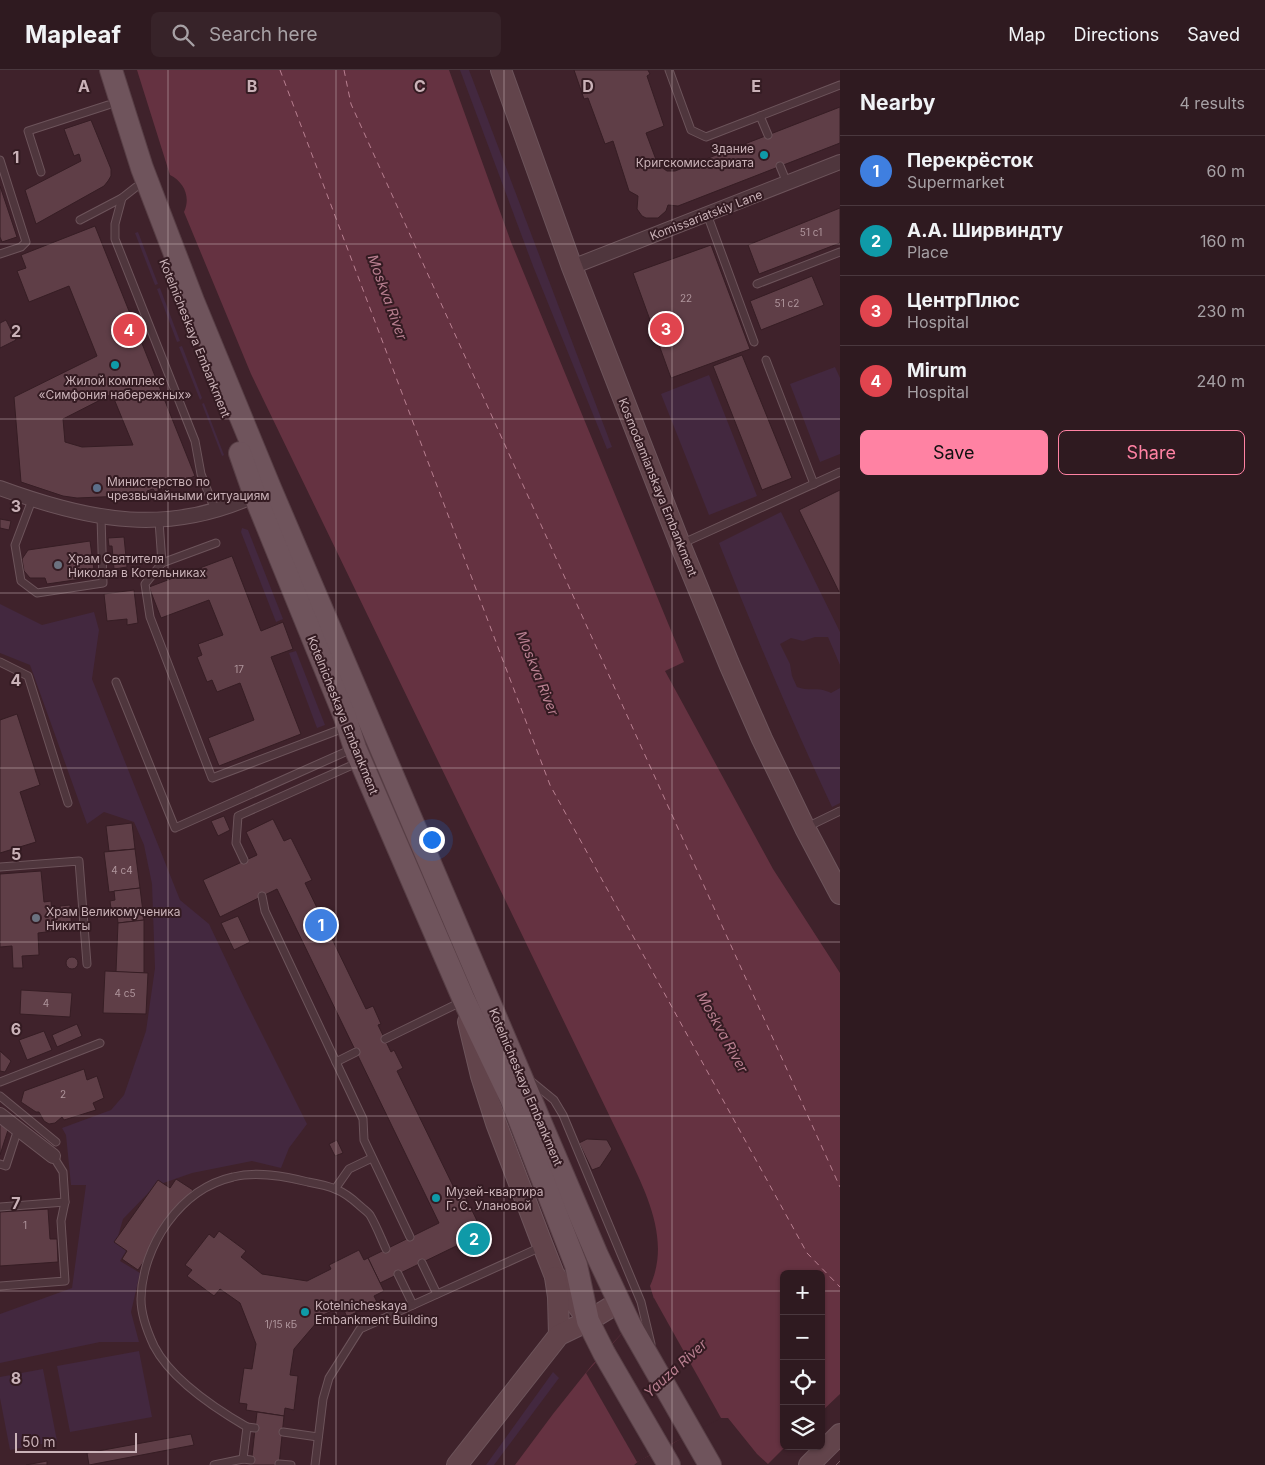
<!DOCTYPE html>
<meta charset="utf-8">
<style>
:root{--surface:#2f1a20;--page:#372329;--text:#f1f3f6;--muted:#a7a1a5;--line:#4a383e;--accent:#ff82a3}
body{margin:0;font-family:Inter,sans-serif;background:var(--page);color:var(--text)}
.controls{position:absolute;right:15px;bottom:15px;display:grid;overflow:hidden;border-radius:8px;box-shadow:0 1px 4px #0004}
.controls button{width:45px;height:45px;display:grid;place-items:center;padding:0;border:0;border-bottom:1px solid var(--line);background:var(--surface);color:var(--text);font:25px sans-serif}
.scale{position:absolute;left:15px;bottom:12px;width:122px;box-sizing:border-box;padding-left:5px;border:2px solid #cab2b8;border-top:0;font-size:14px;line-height:18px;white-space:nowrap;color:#cab2b8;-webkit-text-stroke:4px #341b22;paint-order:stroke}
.you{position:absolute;left:431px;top:769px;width:18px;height:18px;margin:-12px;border:4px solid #fff;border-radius:50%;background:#1a73e8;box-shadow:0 0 0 8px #1a73e833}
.badge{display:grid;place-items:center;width:32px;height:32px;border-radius:50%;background:var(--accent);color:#fff;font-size:16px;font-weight:700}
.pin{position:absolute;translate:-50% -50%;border:2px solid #fff;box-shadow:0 1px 5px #0006}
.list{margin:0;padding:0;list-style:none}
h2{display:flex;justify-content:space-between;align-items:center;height:65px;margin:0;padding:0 20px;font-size:21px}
h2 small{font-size:16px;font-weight:400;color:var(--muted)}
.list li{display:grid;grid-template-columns:32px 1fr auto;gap:15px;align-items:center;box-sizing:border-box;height:70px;padding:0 20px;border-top:1px solid var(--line)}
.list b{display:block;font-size:19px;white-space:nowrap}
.list p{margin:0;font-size:16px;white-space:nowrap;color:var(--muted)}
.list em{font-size:16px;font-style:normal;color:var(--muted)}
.actions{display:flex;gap:10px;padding:15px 20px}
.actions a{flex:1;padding:11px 0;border:1px solid var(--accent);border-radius:8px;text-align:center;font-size:18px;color:var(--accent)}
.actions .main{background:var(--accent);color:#111}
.icon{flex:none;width:28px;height:28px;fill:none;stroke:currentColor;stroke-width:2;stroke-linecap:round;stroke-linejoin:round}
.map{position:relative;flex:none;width:840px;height:1395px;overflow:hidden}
header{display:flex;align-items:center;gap:30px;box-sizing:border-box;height:70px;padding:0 25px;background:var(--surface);border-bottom:1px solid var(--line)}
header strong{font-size:24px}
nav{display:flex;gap:28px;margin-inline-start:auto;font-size:18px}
.search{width:350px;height:45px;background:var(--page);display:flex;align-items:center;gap:12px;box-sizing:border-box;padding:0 18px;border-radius:8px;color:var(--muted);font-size:19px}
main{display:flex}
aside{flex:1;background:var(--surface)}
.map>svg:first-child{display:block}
.green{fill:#43283f}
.water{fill:#653241;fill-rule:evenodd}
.pier{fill:#3f222b}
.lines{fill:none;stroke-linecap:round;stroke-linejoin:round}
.ferry{stroke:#b87f90;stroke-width:1;stroke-dasharray:6 5;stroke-linecap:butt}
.building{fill:#5f3e47;stroke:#361d24;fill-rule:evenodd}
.service-casing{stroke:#6d545b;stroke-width:9}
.minor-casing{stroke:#6d545b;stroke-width:16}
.secondary-casing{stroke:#6d545b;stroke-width:22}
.primary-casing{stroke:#583f46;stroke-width:24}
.service{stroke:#4f363d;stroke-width:7}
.minor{stroke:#4f363d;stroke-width:14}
.secondary{stroke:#62444b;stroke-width:20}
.primary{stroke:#6f545c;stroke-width:22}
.tram{stroke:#765860;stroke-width:1}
.grid{fill:none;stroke:#cab2b8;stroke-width:1;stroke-opacity:0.55}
.culture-dot{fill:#0f9aa8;stroke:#341b22;stroke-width:2}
.service-dot{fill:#5c6f8a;stroke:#341b22;stroke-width:2}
.worship-dot{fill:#6b7280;stroke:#341b22;stroke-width:2}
.labels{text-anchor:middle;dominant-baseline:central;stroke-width:4;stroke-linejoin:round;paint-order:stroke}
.number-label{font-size:10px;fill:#af959c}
.poi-label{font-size:12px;fill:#cab2b8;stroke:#341b22;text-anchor:start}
.street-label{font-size:12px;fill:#cab2b8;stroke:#341b22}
.water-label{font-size:14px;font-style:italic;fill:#b87f90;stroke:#341b22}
.grid-label{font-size:16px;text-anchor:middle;font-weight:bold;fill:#cab2b8;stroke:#341b22;stroke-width:4;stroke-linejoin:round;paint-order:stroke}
</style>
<header>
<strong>Mapleaf</strong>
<div class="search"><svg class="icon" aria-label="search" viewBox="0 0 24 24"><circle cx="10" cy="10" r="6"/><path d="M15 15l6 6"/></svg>Search here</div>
<nav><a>Map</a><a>Directions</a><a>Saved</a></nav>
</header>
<main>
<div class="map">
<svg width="840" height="1395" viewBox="0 0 840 1395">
<rect width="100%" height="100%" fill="#3f222b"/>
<g class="green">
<polygon points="460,0 469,0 612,377 607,379 533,196"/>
<polygon points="138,162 158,214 155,215 135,163"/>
<polygon points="160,218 180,271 177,272 157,219"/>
<polygon points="182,276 202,328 200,330 179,277"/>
<polygon points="835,297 840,308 840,384 820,392 790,314"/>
<polygon points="709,305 757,426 709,445 661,324"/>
<polygon points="204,333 224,385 222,386 202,334"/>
<path d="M781 442 840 562V595L828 567H815L803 571 791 568 780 574 790 594 792 606 797 617C811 622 817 616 831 623L840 618V733L832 737C791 650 754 562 719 473Z"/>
<polygon points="242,458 248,460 283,549 276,552 241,462"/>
<polygon points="0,534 42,555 94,542 99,560 92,609 180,830 209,854 246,932 307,1054 289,1078 281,1098 252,1091 192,1103 155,1116 123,1149 117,1170 126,1181 120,1191 140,1203 131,1242 139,1272 100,1272 0,1293 0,1244 72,1218 86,1115 71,1115 66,1065 62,1058 111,1040 124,1025 146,961 155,898 152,814 144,775 134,752 104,742 87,754 30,595 0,583"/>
<polygon points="296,581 325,655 317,658 289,583"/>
<polygon points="139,1281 152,1347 70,1362 57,1296"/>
<polygon points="43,1299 57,1371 10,1380 0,1328 0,1307"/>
<polygon points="553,1302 559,1308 494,1395 486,1395"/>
</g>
<path class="water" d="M137 0H449L511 172 684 592 665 601 773 799 840 903V1395H769L757 1384 728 1348H718L708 1353 660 1381 640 1390 634 1395H515L553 1344 592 1295 654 1229 650 1216C671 1170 646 1123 626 1080L251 304 184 142C191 127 184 112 170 105ZM784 1204H821V1376H784Z"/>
<g class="pier">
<polygon points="654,1228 721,1348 637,1392 586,1303"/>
<polygon points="840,1324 840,1395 767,1395 786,1376 821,1376 821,1342"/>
</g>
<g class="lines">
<g class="ferry">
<polyline points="280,0 550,715 807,1183 840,1217"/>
<polyline points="344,0 351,34 840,1117"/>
</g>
</g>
<g class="building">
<polygon points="574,0 648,0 650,4 647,6 664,56 646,63 658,95 667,101 675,101 840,37 840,73 678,136 668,135 666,141 658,148 646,148 642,146 637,139 638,126 629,121 613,71 605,74 588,28 584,29"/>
<polygon points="91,50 111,99 111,106 108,111 104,116 36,154 25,120 81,91 79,84 74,86 64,59"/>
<polygon points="0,116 17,167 2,172 0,167"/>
<polygon points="840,138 840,173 759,204 748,175"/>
<path d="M95 156 195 406 155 422 153 419 147 421 148 425 77 428 63 426 21 412 14 327 97 286 69 216 29 232 17 201 26 198 21 185ZM112 324 133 375 82 377 65 372 63 349Z"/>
<polygon points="711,175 750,279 671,308 633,203"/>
<polygon points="812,206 824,235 761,260 750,231"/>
<polygon points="6,250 16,270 0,278 0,253"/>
<polygon points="742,285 792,408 762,420 713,296"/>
<polygon points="840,420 840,524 799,440"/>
<polygon points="0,449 11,451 9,460 0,458"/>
<polygon points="124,467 127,497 114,499 112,476 109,476 108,468"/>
<polygon points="90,471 95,507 47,514 45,508 30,508 24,501 22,489 28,480"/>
<polygon points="232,486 261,561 283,552 293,579 271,587 301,664 219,696 208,668 254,650 240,613 217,622 212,610 207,612 197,587 202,585 198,574 223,565 209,530 161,548 149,517"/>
<polygon points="134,520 138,553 127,555 127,549 107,551 104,524"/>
<polygon points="17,644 40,715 20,722 36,772 0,783 0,650"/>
<polygon points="224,746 230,760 218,766 211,751"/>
<polygon points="273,749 284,771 291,768 312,810 305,813 366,939 373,936 381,954 378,955 391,982 394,980 403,998 397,1001 457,1124 463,1122 483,1163 380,1213 368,1188 439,1153 277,819 220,847 203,810 257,785 246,762"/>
<polygon points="132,753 135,779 109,781 106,756"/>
<polygon points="135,779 140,818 109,822 104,782"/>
<polygon points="41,801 44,832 51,831 52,844 61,844 60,836 70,835 72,860 62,861 61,851 53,852 54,861 38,863 39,885 22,886 23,898 13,898 12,876 0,877 0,804"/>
<polygon points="140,818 144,850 118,853 117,845 112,846 110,831 115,830 114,821"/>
<polygon points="238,846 250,872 234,880 221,853"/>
<polygon points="144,850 144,903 116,902 118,853"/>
<circle cx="72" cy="893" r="6"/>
<polygon points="105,901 148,903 146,944 103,943"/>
<polygon points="21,920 72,923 70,947 20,944"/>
<polygon points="77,954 82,966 57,977 52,965"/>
<polygon points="44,961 52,980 27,990 19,970"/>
<polygon points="0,981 11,991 5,1002 0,1001"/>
<polygon points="84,999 87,1010 97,1006 104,1028 93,1033 96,1040 64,1050 62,1047 55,1053 49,1054 44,1051 39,1042 36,1042 21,1032 24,1021"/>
<polygon points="0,1053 8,1060 0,1085"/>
<polygon points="587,1069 607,1070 612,1079 600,1097 592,1100 579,1073"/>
<polygon points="337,1070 343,1083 335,1086 329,1074"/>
<polygon points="176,1109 193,1120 138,1200 122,1189 127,1181 114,1172 158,1110 170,1118"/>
<polygon points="48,1139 50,1169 57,1169 58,1192 0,1196 0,1142"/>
<polygon points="219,1161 246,1181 241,1187 262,1204 307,1211 331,1199 329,1195 359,1180 364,1190 368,1188 384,1221 374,1226 377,1232 347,1247 342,1236 323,1245 294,1279 290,1305 298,1306 294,1340 285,1338 284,1346 246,1340 247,1334 239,1333 244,1298 252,1299 256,1274 240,1233 220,1219 214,1226 187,1206 192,1200 185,1195 209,1164 214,1168"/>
<polygon points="257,1342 284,1346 279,1395 251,1395"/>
<polygon points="191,1364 194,1375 89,1395 87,1383"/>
<polygon points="47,1391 47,1395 26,1395"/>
</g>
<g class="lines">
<g class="service-casing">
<g id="service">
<polyline points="669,0 691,60 706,67 840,15"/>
<polyline points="760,46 768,65"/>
<polyline points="0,90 26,172 21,177 0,184"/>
<polyline points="780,96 787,113"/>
<polyline points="41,102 28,61 108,35"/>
<polyline points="136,117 122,128 115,154 115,169 195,371 201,404 215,440"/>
<polyline points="707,144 754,272"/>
<polyline points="80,150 122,128"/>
<polyline points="757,214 840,182"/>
<polyline points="766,290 814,414"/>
<polyline points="32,430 15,475 21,511 37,523 103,513 101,447"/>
<polyline points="159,451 162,493 145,514 150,547 212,708 344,658"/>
<polyline points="681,474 840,402"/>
<polyline points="162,493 216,473"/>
<polyline points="0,592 28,606 68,733"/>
<polyline points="116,612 175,758 352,679"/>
<polyline points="807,757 840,741"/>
<polyline points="244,790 236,773 238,746 357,693"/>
<polyline points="0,797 79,791 87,894"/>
<polyline points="262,826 265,841 336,992 356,982"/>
<polyline points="385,969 461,932"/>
<polyline points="336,992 363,1049 364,1070 410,1167"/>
<polyline points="0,1012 100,973"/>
<polyline points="532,1012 554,1030 563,1045 641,1232 651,1274"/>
<polyline points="0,1026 56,1072"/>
<polyline points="0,1094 6,1096 18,1059"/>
<polyline points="335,1119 349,1099 372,1088"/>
<polyline points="0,1137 65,1132"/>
<polyline points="422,1193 437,1224"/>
<polyline points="398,1204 413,1235"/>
<polyline points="0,1216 65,1211 61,1151 65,1132 63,1102 53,1086"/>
<path d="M247 1357C216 1339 171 1309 154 1276 147 1261 141 1245 141 1229 142 1176 180 1119 233 1107 257 1101 284 1106 308 1112 330 1116 342 1119 359 1135 362 1138 367 1141 370 1145 376 1155 381 1168 386 1179"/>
<polyline points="283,1362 318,1367"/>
<polyline points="243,1389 247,1357 255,1358"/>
<polyline points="279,1394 291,1395"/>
<polyline points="214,1395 243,1389 251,1390"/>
<polyline points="315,1395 323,1329 329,1308 360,1259 541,1177"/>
</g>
</g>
<g class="minor-casing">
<g id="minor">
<polyline points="572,197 840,92"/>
<path d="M0 418C90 451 169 467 260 423"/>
<polyline points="0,1045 53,1086"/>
</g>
</g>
<g class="secondary-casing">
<g id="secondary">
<polyline points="501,0 572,197 680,474 730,596 762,669 805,758 840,824"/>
<polyline points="468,952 481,1006 496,1053 543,1176 554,1204 588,1250"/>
<polyline points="555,1207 558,1227 559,1265"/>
<polyline points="457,1395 559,1265 588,1251 619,1232"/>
<polyline points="809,1395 840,1364"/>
</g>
</g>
<g class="primary-casing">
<g id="primary">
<polyline points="111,0 142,98 193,231 270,418 597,1185 630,1255 710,1395"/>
<polyline points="240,383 255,426 345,647 355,678 464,930 511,1028 576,1195 588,1251 604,1283 669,1395"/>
</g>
</g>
<use href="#service" class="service"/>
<use href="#minor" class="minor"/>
<use href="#secondary" class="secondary"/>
<use href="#primary" class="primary"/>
<polyline class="tram" points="836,1395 840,1391"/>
</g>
<path class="grid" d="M168 0V1395M336 0V1395M504 0V1395M672 0V1395M0 174H840M0 349H840M0 523H840M0 698H840M0 872H840M0 1046H840M0 1221H784M821 1221H840"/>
<g class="culture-dot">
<circle cx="764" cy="85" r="5"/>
<circle cx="115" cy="295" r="5"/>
<circle cx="436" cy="1128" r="5"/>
<circle cx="305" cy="1242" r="5"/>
</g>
<circle class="service-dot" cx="97" cy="418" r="5"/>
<g class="worship-dot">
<circle cx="58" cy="495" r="5"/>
<circle cx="36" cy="848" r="5"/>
</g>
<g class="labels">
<g class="number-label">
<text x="811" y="162">51 с1</text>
<text x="686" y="228">22</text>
<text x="787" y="233">51 с2</text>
<text x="239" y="599">17</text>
<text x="122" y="800">4 с4</text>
<text x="125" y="923">4 с5</text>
<text x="46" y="933">4</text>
<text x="63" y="1024">2</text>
<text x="25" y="1155">1</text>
<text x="281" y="1254">1/15 кБ</text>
</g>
<g class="poi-label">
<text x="754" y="78" text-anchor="end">Здание<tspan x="754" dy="14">Кригскомиссариата</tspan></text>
<text x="115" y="310" text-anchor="middle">Жилой комплекс<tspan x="115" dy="14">«Симфония набережных»</tspan></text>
<text x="107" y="411">Министерство по<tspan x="107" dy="14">чрезвычайными ситуациям</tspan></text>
<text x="68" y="488">Храм Святителя<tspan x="68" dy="14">Николая в Котельниках</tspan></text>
<text x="46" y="841">Храм Великомученика<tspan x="46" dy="14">Никиты</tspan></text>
<text x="446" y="1121">Музей-квартира<tspan x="446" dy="14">Г. С. Улановой</tspan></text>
<text x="315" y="1235">Kotelnicheskaya<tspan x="315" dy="14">Embankment Building</tspan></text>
</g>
<g class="street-label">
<text transform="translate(706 145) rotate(-21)">Komissariatskiy Lane</text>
<text transform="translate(195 268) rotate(68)">Kotelnicheskaya Embankment</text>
<text transform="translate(658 417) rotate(68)">Kosmodamianskaya Embankment</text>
<text transform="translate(343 645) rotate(68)">Kotelnicheskaya Embankment</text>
<text transform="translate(526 1017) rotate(67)">Kotelnicheskaya Embankment</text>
</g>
<g class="water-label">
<text transform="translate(388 227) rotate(70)">Moskva River</text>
<text transform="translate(538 603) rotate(68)">Moskva River</text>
<text transform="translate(723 962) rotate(61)">Moskva River</text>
<text transform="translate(675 1298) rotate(-42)">Yauza River</text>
</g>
</g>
<g class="grid-label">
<text x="84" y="22">A</text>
<text x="252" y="22">B</text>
<text x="420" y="22">C</text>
<text x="588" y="22">D</text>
<text x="756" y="22">E</text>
<text x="16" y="93">1</text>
<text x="16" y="267">2</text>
<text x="16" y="442">3</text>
<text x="16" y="616">4</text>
<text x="16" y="790">5</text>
<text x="16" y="965">6</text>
<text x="16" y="1139">7</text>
<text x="16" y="1314">8</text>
</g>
</svg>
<div class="controls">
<button>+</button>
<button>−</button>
<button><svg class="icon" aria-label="locate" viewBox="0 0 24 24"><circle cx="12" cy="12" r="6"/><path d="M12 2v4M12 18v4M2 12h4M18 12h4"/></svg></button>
<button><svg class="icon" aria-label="layers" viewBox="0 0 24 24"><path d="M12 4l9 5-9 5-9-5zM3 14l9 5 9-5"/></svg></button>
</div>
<div class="scale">50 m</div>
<div class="you"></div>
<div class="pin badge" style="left:321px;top:855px;background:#3f7fe0">1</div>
<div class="pin badge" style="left:474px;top:1169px;background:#0f9aa8">2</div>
<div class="pin badge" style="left:666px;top:259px;background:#e0444e">3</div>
<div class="pin badge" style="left:129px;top:260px;background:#e0444e">4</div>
</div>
<aside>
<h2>Nearby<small>4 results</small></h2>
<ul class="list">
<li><span class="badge" style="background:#3f7fe0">1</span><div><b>Перекрёсток</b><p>Supermarket</p></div><em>60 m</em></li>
<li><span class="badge" style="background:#0f9aa8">2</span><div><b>А.А. Ширвиндту</b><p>Place</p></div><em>160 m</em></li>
<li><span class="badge" style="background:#e0444e">3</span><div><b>ЦентрПлюс</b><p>Hospital</p></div><em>230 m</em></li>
<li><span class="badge" style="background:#e0444e">4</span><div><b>Mirum</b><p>Hospital</p></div><em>240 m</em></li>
</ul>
<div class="actions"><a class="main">Save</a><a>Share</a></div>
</aside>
</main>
